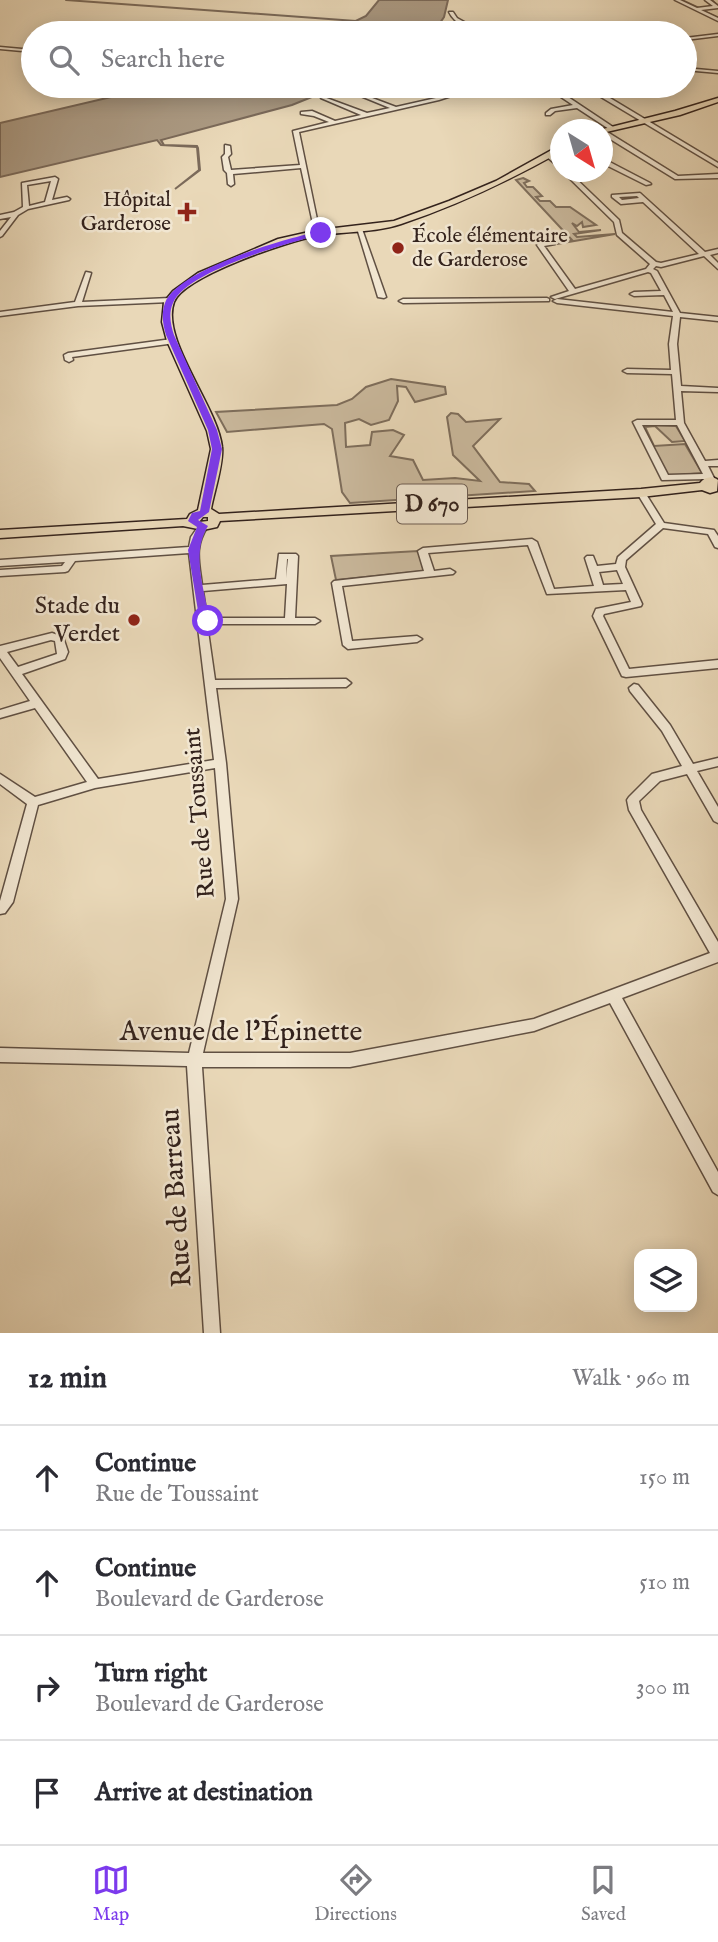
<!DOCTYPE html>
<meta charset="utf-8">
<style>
:root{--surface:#fff;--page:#f7f7f7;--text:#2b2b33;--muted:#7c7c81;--line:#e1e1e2;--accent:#7c3aed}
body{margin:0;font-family:"IM FELL English",serif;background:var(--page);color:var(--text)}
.controls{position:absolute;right:21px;bottom:21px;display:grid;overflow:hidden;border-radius:14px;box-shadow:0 4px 18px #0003}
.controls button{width:63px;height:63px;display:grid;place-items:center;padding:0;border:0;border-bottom:2px solid var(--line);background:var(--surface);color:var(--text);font:35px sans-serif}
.compass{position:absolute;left:550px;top:119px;width:63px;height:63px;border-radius:50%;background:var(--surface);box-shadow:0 4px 18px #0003;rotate:143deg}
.stop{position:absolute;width:21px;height:21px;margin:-16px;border:5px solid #7c3aed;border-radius:50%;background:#fff}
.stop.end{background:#7c3aed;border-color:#fff;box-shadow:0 2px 7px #0008}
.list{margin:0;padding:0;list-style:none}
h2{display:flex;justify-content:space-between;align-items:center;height:91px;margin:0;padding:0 28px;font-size:30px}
h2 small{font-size:23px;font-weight:400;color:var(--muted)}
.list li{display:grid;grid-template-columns:46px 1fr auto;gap:21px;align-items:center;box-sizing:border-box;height:105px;padding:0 28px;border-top:2px solid var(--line)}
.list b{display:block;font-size:26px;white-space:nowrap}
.list p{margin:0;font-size:23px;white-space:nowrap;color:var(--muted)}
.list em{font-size:23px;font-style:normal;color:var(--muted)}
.icon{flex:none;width:38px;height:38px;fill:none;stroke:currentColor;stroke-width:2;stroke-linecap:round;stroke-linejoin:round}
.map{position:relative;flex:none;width:718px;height:1333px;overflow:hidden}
.search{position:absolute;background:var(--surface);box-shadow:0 4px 18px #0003;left:21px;right:21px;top:21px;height:77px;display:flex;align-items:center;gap:18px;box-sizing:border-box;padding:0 24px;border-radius:38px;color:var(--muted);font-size:26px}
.sheet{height:511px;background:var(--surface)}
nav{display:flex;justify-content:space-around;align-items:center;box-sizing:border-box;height:98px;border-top:2px solid var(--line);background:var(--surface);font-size:19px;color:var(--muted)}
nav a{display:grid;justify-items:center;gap:4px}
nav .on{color:var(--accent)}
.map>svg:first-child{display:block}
.green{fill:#cab99d;stroke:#7e6e5c;stroke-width:2}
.water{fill:#ab9a83;stroke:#7b6a5a;stroke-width:2}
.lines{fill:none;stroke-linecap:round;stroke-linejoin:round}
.stream{stroke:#7b6a5a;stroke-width:2}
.minor-casing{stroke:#605043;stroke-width:3}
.major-casing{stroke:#33221c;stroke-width:3}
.minor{fill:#f1e6d1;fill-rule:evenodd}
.major{fill:#e9d8b8;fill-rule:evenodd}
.route{fill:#7c3aed}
.poi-dot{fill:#8f2418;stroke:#f1e6d1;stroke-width:2.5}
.labels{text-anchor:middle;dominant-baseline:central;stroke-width:5;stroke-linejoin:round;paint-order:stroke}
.far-poi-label{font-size:21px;fill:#33221c;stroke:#f1e6d1;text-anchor:end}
.shield{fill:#f1e6d1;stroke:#6c5d52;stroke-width:2}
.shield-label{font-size:23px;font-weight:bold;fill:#33221c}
.poi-label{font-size:24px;fill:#33221c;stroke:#f1e6d1;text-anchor:end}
.street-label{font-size:24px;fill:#33221c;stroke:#f1e6d1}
.near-street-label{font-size:28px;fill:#33221c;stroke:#f1e6d1}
</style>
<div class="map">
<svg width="718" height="1333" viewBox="0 0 718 1333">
<rect width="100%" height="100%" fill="#e9d8b8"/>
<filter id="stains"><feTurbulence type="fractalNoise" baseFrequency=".00286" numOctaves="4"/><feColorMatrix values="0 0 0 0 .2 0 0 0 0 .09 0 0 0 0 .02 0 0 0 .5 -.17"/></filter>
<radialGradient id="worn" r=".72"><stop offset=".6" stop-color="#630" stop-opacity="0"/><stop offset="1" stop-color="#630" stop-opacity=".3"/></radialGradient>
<g class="green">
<polygon points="523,178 529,181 524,183 527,187 533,187 542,196 536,197 540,201 550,201 556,207 570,207 596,225 583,227 582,222 577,226 572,223 579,232 601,230 574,234 577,237 615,234 557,244 572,240 516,180"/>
<polygon points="391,379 445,387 446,394 415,402 406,387 397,386 398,401 389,420 371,425 359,419 345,423 346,447 370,445 372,432 393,430 404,435 390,456 413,460 423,480 455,478 480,481 453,455 447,417 451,413 458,414 466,422 500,419 473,446 500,482 529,484 535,491 350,503 342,492 332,429 324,424 227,432 216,412 337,405 352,399 366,387"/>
<polygon points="641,424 676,426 685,441 672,442 655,426 645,427 654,446 685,444 702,473 668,476"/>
<polygon points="418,551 424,571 336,580 331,556"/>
</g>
<g class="water">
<polygon points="379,0 448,0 444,17 433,33 331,33 366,16"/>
<polygon points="158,86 339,86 292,105 161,140 164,145 197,146 198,148 200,170 175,189 199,170 197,147 161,145 157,140 0,177 0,123"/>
</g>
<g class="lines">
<g class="stream">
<polyline points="66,0 356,21"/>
<polyline points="682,0 699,8"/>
<polyline points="712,0 718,6"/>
<polyline points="702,10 718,18"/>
</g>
<g class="minor-casing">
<g id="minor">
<polygon points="675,0 680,0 697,8 713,6 705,0 710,0 718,6 718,8 701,10 718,18 718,21"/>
<path d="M449 12H453L457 18 484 33C472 33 454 23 449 12Z"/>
<polygon points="718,34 718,36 685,40 685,38"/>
<polygon points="0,47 33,50 33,52 0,49"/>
<polygon points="685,56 695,61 695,63 685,59"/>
<polygon points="685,68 718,71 718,73 685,70"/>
<polygon points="475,86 482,86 439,100 299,132 320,234 315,233 301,168 233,174 234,184 231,186 228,184 227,173 224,170 222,157 225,154 225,145 230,146 231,154 228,157 231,170 300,165 293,131 329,122 314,116 301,114 301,112 312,111 335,121 361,115 321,98 321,96 367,113 390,108 351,92 351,90 396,107 436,98"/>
<polygon points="585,86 590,86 718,163 718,167 591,91 565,95 613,127 613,129 609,129 577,108 555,111 550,115 546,115 546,113 551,109 573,105 558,95 558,93 587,88"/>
<polygon points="602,129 604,130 678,176 718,174 718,178 675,179 602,134"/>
<polygon points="546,154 550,154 560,163 560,168 546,156"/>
<polygon points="602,158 650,183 651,184 646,185 602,163"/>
<path d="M563 172H569L619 220 622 233 656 262 661 263 699 254 643 202 621 204 612 197V195L640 193 705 252 718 249V253L710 255 718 263V269L704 256 661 267 656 266 653 269 657 271 680 313 718 317V321L680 317 677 344 681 386 718 388V392L681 391 684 423 705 461 718 460V466H708L716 482 715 484H709L706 479 662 480 633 422 637 420H676L672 374 627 373 623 371 627 369 671 370 669 344 673 316 557 303 553 301 557 299 673 312 664 295 634 296 630 294 634 292 661 291 651 273 648 272 555 299 551 297 569 291 537 245 538 244 555 242V244L544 246 575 289 646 269 650 264 617 235 614 222ZM637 196 639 198 622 200 619 197ZM642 425H677L703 474 668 475Z"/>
<path d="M55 177 58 179 52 200 67 197 70 199 69 200 28 209 18 215 2 236 0 237V231L11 217 0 219V215L14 212 23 207 22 183ZM51 181 45 202 29 206 27 185Z"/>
<polygon points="357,228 362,229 386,297 384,298 378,297"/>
<polygon points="86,272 91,273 82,302 170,298 174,300 170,302 78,306 0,316 0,312 75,302"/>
<polygon points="547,298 549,299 549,301 403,303 399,301 403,299"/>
<polygon points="172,339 176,341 175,343 72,357 73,360 69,362 65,360 64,355 68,353"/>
<path d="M641 490 644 491 664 523 714 530 718 536V548L715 547 708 534 663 528 626 560 625 567 642 604 641 606 604 614 603 616 629 669 718 660V668L626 677 622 676 593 616 596 609 631 602 626 590 547 594 528 545 428 553 434 571 450 569 455 572 453 574 342 586 352 641 417 636 422 639 417 642 348 649 343 645 332 583 334 581 424 571 418 551 423 548 532 539 537 542 554 589 594 586 585 558 587 556H593L597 566 616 564 618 557 656 524 637 493ZM617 570 623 584 603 585 599 572Z"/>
<path d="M203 523 208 526C194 547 199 561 202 585L276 579 279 554H296L298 556 295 618H315L320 621 315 624H207L215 680 346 679 351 683 346 687 216 688 226 763 238 899 203 1053H350L534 1019 710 953 629 810 627 800 629 797 652 774 682 766 662 731 630 691 629 688 634 684 638 685 670 725 693 764 718 758V766L697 771 718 807V823L714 821 687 774 660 781 639 801 641 810 718 942V962L622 998 718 1172V1195L713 1192 610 1003 534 1031 350 1067H202L220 1333H204L187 1066 0 1062V1048L189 1053 226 899 215 768 95 788 38 805 13 902 5 913 0 914V901L27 804 0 784V774L35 797 87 782 35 708 0 718V710L30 701 0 658V646L52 633 63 637 68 652 65 659 22 674 98 779 214 760 189 553 75 561 68 571 65 572 0 576V570L62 566 65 562 0 566V560L189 547 191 537 200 524ZM287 559H288L286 578ZM287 584 285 618H207L203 591ZM51 640 55 641 57 654 18 667 7 652Z"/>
</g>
</g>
<g class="major-casing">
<g id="major">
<polygon points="718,98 718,102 680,115 602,133 602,130 599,130 675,111"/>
<path d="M557 147H560V152C508 181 458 205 401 224 374 233 344 231 316 236 289 241 184 276 174 302 160 339 218 407 222 447 224 463 214 492 211 509L219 514 641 489 700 483C704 477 712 475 718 480L717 491 710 493 702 490 641 497 220 521 217 527 203 530 183 526 0 538V530L187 519 190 514 198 510 211 449 207 431 167 341 162 322 164 302 173 291 198 273 278 239 318 230 394 221 449 201 496 181ZM203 517H208V521L199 522Z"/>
</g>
</g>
<use href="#minor" class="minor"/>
<use href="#major" class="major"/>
</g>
<path class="route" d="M321 231 323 234C291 242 186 271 173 303 168 314 171 326 174 335L217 430 222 449 209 512 198 520 208 526C191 553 204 588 209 617L213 621 208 624 200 623 188 550 197 527 188 521 192 513 200 511 212 449 208 430 166 335C163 325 161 314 165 303 178 269 287 238 321 231Z"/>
<g class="poi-dot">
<path d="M183.5 201.5h7v7h7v7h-7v7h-7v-7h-7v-7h7z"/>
<circle cx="398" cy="248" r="7"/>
<circle cx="134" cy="620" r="7"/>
</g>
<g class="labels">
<g class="far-poi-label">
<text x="171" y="200">Hôpital<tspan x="171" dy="24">Garderose</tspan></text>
<text x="412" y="236" text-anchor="start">École élémentaire<tspan x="412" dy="24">de Garderose</tspan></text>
</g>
<rect class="shield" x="397" y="484.5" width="70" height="39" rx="5"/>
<g class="shield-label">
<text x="432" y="504">D 670</text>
</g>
<g class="poi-label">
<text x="120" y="606">Stade du<tspan x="120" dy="28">Verdet</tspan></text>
</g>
<g class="street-label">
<text transform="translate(200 813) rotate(-95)">Rue de Toussaint</text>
</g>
<g class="near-street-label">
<text x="241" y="1032">Avenue de l'Épinette</text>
<text transform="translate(177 1198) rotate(-94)">Rue de Barreau</text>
</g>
</g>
<rect width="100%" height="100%" filter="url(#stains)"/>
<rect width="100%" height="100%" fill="url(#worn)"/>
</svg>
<div class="controls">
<button><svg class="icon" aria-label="layers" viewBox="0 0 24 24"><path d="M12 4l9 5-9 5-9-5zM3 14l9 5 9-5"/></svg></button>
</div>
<svg class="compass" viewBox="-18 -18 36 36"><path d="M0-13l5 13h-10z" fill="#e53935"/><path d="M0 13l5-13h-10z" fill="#7c7c81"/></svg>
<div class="stop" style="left:208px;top:621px"></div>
<div class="stop end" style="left:321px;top:233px"></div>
<div class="search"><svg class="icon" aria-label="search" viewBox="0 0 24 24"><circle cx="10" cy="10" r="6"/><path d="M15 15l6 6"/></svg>Search here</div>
</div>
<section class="sheet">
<h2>12 min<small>Walk · 960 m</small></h2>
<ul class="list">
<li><svg class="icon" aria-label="ahead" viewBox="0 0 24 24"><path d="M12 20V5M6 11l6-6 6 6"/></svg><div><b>Continue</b><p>Rue de Toussaint</p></div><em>150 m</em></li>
<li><svg class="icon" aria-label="ahead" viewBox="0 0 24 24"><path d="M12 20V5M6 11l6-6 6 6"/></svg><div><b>Continue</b><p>Boulevard de Garderose</p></div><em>510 m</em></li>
<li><svg class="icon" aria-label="right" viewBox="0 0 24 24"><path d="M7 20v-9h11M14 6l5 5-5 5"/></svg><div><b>Turn right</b><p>Boulevard de Garderose</p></div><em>300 m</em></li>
<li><svg class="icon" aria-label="arrive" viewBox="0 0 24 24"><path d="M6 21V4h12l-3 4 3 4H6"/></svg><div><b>Arrive at destination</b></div></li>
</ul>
</section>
<nav>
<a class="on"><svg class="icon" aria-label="map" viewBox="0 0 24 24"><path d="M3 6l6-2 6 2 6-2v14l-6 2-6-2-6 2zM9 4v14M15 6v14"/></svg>Map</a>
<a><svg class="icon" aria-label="directions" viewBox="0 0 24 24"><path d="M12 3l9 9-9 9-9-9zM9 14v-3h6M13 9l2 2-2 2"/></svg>Directions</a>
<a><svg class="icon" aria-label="saved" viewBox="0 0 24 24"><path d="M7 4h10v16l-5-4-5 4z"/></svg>Saved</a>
</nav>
